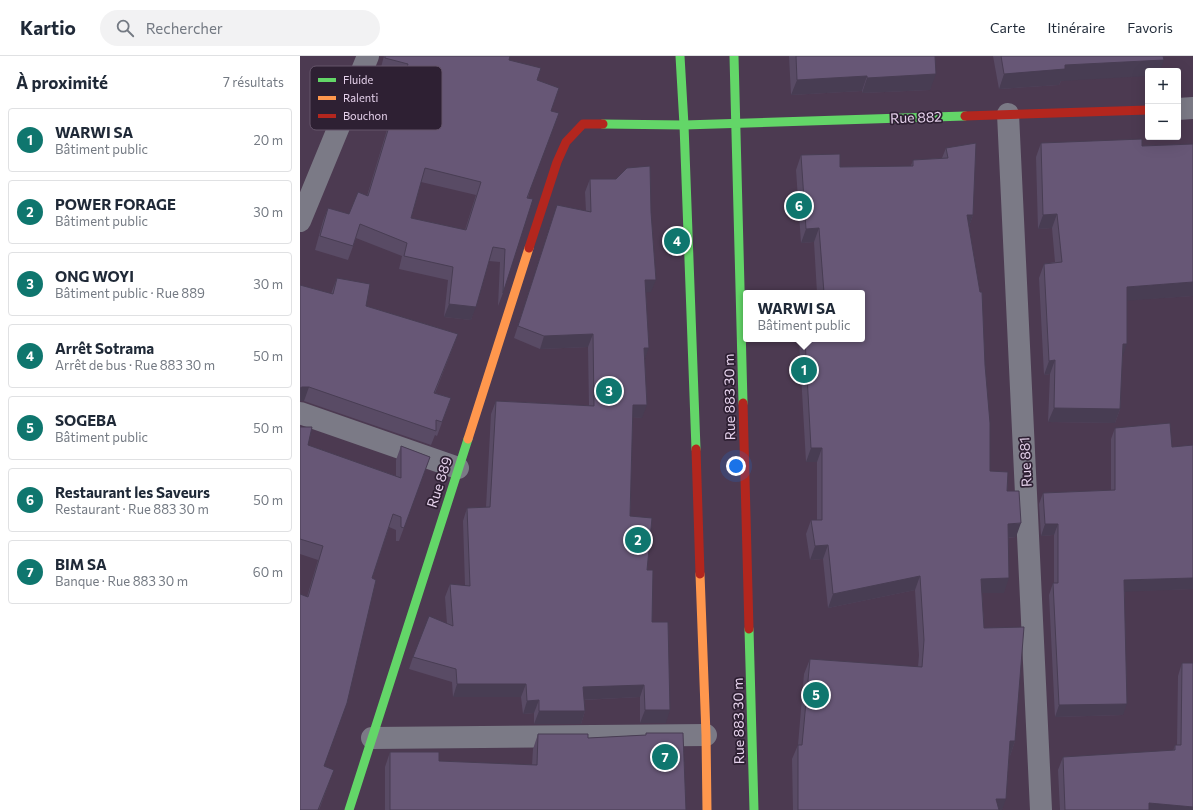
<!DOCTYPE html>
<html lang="fr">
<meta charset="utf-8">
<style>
:root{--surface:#fff;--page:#f2f2f3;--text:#1f2937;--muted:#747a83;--line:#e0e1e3;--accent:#0f766e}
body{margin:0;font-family:Commissioner,sans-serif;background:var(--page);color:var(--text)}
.controls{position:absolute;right:12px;top:12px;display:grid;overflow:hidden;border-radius:4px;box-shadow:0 4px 16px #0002}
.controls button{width:36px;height:36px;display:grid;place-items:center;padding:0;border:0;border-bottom:1px solid var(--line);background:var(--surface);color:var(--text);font:20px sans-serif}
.you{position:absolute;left:436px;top:410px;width:14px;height:14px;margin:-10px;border:3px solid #fff;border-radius:50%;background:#1a73e8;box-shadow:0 0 0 6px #1a73e833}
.badge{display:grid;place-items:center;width:26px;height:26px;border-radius:50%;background:var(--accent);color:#fff;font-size:13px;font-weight:700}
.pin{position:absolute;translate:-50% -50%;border:2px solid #fff;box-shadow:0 1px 4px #0006}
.popup{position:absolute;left:443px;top:234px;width:122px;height:52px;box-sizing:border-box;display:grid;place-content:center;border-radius:4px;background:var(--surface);filter:drop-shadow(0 1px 3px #0005);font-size:13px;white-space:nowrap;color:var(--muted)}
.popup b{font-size:15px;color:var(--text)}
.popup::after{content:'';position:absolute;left:50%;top:100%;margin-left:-8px;border:8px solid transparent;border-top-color:var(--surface)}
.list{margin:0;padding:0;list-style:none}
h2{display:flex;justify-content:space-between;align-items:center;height:52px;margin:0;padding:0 16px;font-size:17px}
h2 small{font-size:13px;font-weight:400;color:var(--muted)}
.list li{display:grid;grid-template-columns:26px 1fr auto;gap:12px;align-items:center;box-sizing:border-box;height:64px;margin:0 8px 8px;padding:0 8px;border:1px solid var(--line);border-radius:4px}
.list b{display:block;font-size:15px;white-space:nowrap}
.list p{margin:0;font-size:13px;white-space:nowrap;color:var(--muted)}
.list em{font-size:13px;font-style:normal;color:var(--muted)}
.icon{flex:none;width:22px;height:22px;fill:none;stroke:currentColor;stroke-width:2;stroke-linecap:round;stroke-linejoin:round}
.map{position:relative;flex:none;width:893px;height:754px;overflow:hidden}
header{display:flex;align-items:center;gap:24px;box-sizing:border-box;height:56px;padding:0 20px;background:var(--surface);border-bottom:1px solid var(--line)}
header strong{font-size:19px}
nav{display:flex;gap:22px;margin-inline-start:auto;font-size:14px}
.search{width:280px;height:36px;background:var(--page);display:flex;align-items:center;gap:10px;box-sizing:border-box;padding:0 14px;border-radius:22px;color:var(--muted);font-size:15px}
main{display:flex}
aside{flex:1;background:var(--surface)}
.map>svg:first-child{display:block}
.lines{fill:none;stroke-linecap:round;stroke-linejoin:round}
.street{stroke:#7b7a86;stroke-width:22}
.fast{stroke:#63d668;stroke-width:9}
.slow{stroke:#ff974d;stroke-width:9}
.jam{stroke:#b3261e;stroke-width:9}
.wall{fill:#594b65;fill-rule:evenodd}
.shaded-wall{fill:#483d53}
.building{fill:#675776;stroke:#483d53;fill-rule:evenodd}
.labels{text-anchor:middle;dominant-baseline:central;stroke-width:3.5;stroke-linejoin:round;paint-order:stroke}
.street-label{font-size:14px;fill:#e6d2ec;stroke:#2e2033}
.key{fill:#2e2033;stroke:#65556a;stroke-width:1}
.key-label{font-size:11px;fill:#e6d2ec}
</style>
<header>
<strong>Kartio</strong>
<div class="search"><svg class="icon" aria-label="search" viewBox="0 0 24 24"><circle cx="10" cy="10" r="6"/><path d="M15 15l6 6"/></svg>Rechercher</div>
<nav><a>Carte</a><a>Itinéraire</a><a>Favoris</a></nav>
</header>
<main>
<aside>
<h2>À proximité<small>7 résultats</small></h2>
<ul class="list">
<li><span class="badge">1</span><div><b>WARWI SA</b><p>Bâtiment public</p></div><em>20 m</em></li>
<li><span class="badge">2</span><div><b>POWER FORAGE</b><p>Bâtiment public</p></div><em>30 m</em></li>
<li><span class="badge">3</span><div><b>ONG WOYI</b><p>Bâtiment public · Rue 889</p></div><em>30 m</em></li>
<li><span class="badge">4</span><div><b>Arrêt Sotrama</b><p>Arrêt de bus · Rue 883 30 m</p></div><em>50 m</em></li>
<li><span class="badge">5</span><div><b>SOGEBA</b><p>Bâtiment public</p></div><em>50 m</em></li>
<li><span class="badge">6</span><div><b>Restaurant les Saveurs</b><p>Restaurant · Rue 883 30 m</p></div><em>50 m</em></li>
<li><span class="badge">7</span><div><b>BIM SA</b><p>Banque · Rue 883 30 m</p></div><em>60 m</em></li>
</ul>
</aside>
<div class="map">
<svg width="893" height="754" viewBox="0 0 893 754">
<rect width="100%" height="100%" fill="#4c3a51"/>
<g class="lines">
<g class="street">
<polyline points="878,53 893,52"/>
<polyline points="708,58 741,754"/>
<polyline points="0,165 68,0"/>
<polyline points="0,357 158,412"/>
<polyline points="72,682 406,679"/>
</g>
<g class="fast">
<polyline points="380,0 384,69 396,393"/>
<polyline points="434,0 443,347"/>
<polyline points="303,68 384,69 665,60"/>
<polyline points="449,573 454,754"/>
<polyline points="49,754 168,383"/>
</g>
<g class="slow">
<polyline points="168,383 229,192"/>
<polyline points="400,518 406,679 407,754"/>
</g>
<g class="jam">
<polyline points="665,60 848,54"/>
<polyline points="229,192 257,106 266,86 283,68 303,68"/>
<polyline points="443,347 449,573"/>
<polyline points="396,393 400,518"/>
</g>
</g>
<g class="wall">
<path d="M84 0H210L209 4 237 24 251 55 203 237 198 250 200 206 189 205 171 264 144 261 148 224 99 213 102 200 56 182 48 204 15 194 23 165 28 152 49 158 67 140 103 21 80 15ZM121 126 176 139 165 174 111 162Z"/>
<polygon points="489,0 635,0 630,34 562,37 562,35 491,39"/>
<polygon points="693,0 863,0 761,25 759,29 699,33"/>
<polygon points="741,87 842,90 893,88 893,240 827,244 822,300 820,353 815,367 748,366 750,318 744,319 739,222 744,208 755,206 752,172 738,173 736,101"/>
<polygon points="646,92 673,159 669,170 685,309 690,415 707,435 716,481 708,482 704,537 682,537 684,572 715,685 710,700 709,700 702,754 493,754 492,703 498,689 504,618 510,603 618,611 619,599 615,534 528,552 523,503 510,504 506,478 511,464 517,464 517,406 506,406 499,283 562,283 562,237 517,237 514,186 501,187 496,114 501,99 540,111 611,110 613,104 642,102"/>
<polygon points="290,123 351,236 346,236 345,303 342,362 332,361 330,460 347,514 352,566 366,667 340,667 340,641 284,644 285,655 281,668 234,668 234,657 223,658 221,641 153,641 152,626 109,613 113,601 147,568 145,541 150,528 165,530 163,465 167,452 186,451 191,358 196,345 289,350 288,291 240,293 214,282 257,149 286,155 285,136"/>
<polygon points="37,222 66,250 158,278 135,337 151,342 137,380 135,379 131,389 4,345 0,345 0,229 31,238"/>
<polygon points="0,371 8,389 96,420 96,404 101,390 130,401 99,485 96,485 96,474 89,471 72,522 24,710 29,727 19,754 7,541 18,504 0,498"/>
<polygon points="815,372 872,391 893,533 825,535 823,659 755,661 749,539 753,527 754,527 754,479 741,480 739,448 743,437 811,434 811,383"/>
<polygon points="882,607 893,754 760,754 758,714 763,701 873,695 875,689 877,689 878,620"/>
<polygon points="346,677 386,754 85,754 85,711 90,696 139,705 232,709 233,693 238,678 288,682 346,679"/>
</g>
<g class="shaded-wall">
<polygon points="864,4 860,15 848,15 848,20 761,25 759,29 699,33 704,18 765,9"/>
<polygon points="636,18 630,34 562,37 567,22"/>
<polygon points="567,20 562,35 491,39 497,24"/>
<polygon points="757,158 752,172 738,173 743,159"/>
<polygon points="667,159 673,159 668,173"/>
<polygon points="519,172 514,186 501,187 506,173"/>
<polygon points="345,224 356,224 351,236 340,237"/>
<polygon points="893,226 893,240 822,245 827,231"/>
<polygon points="149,248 176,251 171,264 144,261"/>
<polygon points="293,278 288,291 240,293 244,280"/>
<polygon points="823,288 827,288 822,302"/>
<polygon points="344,292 349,292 344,305"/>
<polygon points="755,304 750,318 744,319 749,305"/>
<polygon points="2,331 9,331 4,345 0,345 0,332"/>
<polygon points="333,349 347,349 342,362 328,361"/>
<polygon points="754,352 820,353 815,367 748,366"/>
<polygon points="511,392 522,392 517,406 506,406"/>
<polygon points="721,467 716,481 703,482 708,468"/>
<polygon points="745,468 758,468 754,479 741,480"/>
<polygon points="528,489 523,503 510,504 515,490"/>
<polygon points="620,520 615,534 528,552 533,538"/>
<polygon points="709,522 704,537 675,537 681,523"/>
<polygon points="893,522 893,533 820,536 824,524"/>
<polygon points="157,628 226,628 221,641 153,641"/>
<polygon points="344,629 340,641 279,644 283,631"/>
<polygon points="239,644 234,657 223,658 227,645"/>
<polygon points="827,648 823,659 755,661 759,649"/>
<polygon points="345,654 370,654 366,667 340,667"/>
<polygon points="239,655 285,655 281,668 234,668"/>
<polygon points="710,685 715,685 710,700 705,699"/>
<polygon points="696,743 706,743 702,754 692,754"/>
<polygon points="849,747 893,751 893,754 846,754"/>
</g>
<g class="building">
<path d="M85 0H210L209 4 241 12 237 24 259 32 251 55 259 57 227 142 233 143 203 237 205 193 193 191 176 251 149 248 153 211 104 200 107 187 60 168 53 190 20 180 28 152 49 158 58 136 68 140 108 8 85 2ZM125 112 181 126 166 174 111 162Z"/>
<polygon points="496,0 635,0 636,18 567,22 567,20 497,24"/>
<polygon points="701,0 863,0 864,4 765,9 765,13 704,18"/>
<polygon points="842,83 842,90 893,88 893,226 827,231 827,288 823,288 820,353 754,352 755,304 749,305 744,208 762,206 757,158 743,159 741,87"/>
<polygon points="676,87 673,159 667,159 680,236 682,236 685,309 690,367 690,415 708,416 707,435 719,435 721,467 708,468 709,522 681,523 684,572 724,571 715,685 710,685 706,743 696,743 699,754 498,754 498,689 502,689 510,603 622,611 624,584 620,520 533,538 528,489 515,490 511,464 522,464 522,392 511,392 505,283 562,283 562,237 524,237 519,172 506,173 501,99 540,98 540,111 613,110 613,104 648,102 646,92"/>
<polygon points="350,110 351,156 356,224 345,224 349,292 344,292 347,349 333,349 330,460 352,462 347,514 353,514 352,566 368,566 370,654 345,654 344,629 283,631 285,655 239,655 239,644 227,645 226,628 157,628 156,613 113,601 129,560 153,570 150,528 170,530 167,452 190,451 196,345 294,350 293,278 244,280 218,270 257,149 291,156 290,123 316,123 327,112"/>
<polygon points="37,222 70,228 66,250 158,278 134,337 151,342 142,366 136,364 136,375 9,331 2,331 0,332 0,229 33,238"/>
<polygon points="870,367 872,391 893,389 893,522 824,524 827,648 759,649 753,527 758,527 758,468 745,468 743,437 815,434 815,372"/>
<polygon points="0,371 12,371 8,389 101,422 101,390 130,401 104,472 101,471 101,461 93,458 72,522 76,524 47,647 24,710 34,714 18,754 0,754 0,538 8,541 23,490 0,483"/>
<polygon points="882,607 893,607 893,751 849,747 849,754 765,754 763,701 875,694 875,689 881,689"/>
<polygon points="346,677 383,677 386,754 90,754 90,696 139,696 139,705 237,709 238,678 288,678 288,682 346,679"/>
</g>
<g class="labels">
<g class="street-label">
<text transform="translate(616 61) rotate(-2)">Rue 882</text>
<text transform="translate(429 341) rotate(-91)">Rue 883 30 m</text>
<text transform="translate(725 406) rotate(-93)">Rue 881</text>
<text transform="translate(139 426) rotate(-72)">Rue 889</text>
<text transform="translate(438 665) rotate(-91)">Rue 883 30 m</text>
</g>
</g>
<rect x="10" y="10" width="132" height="64" rx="6" class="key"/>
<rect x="18" y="22" width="18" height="4" fill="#63d668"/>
<rect x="18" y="40" width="18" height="4" fill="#ff974d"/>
<rect x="18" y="58" width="18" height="4" fill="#b3261e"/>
<g class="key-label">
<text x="43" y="28">Fluide</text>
<text x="43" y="46">Ralenti</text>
<text x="43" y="64">Bouchon</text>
</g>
</svg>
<div class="controls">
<button>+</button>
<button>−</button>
</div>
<div class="you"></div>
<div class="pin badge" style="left:504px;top:314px">1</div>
<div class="popup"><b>WARWI SA</b>Bâtiment public</div>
<div class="pin badge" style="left:338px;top:484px">2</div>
<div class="pin badge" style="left:309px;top:335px">3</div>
<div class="pin badge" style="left:377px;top:185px">4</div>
<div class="pin badge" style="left:516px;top:639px">5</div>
<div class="pin badge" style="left:499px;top:150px">6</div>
<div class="pin badge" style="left:365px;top:701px">7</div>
</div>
</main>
